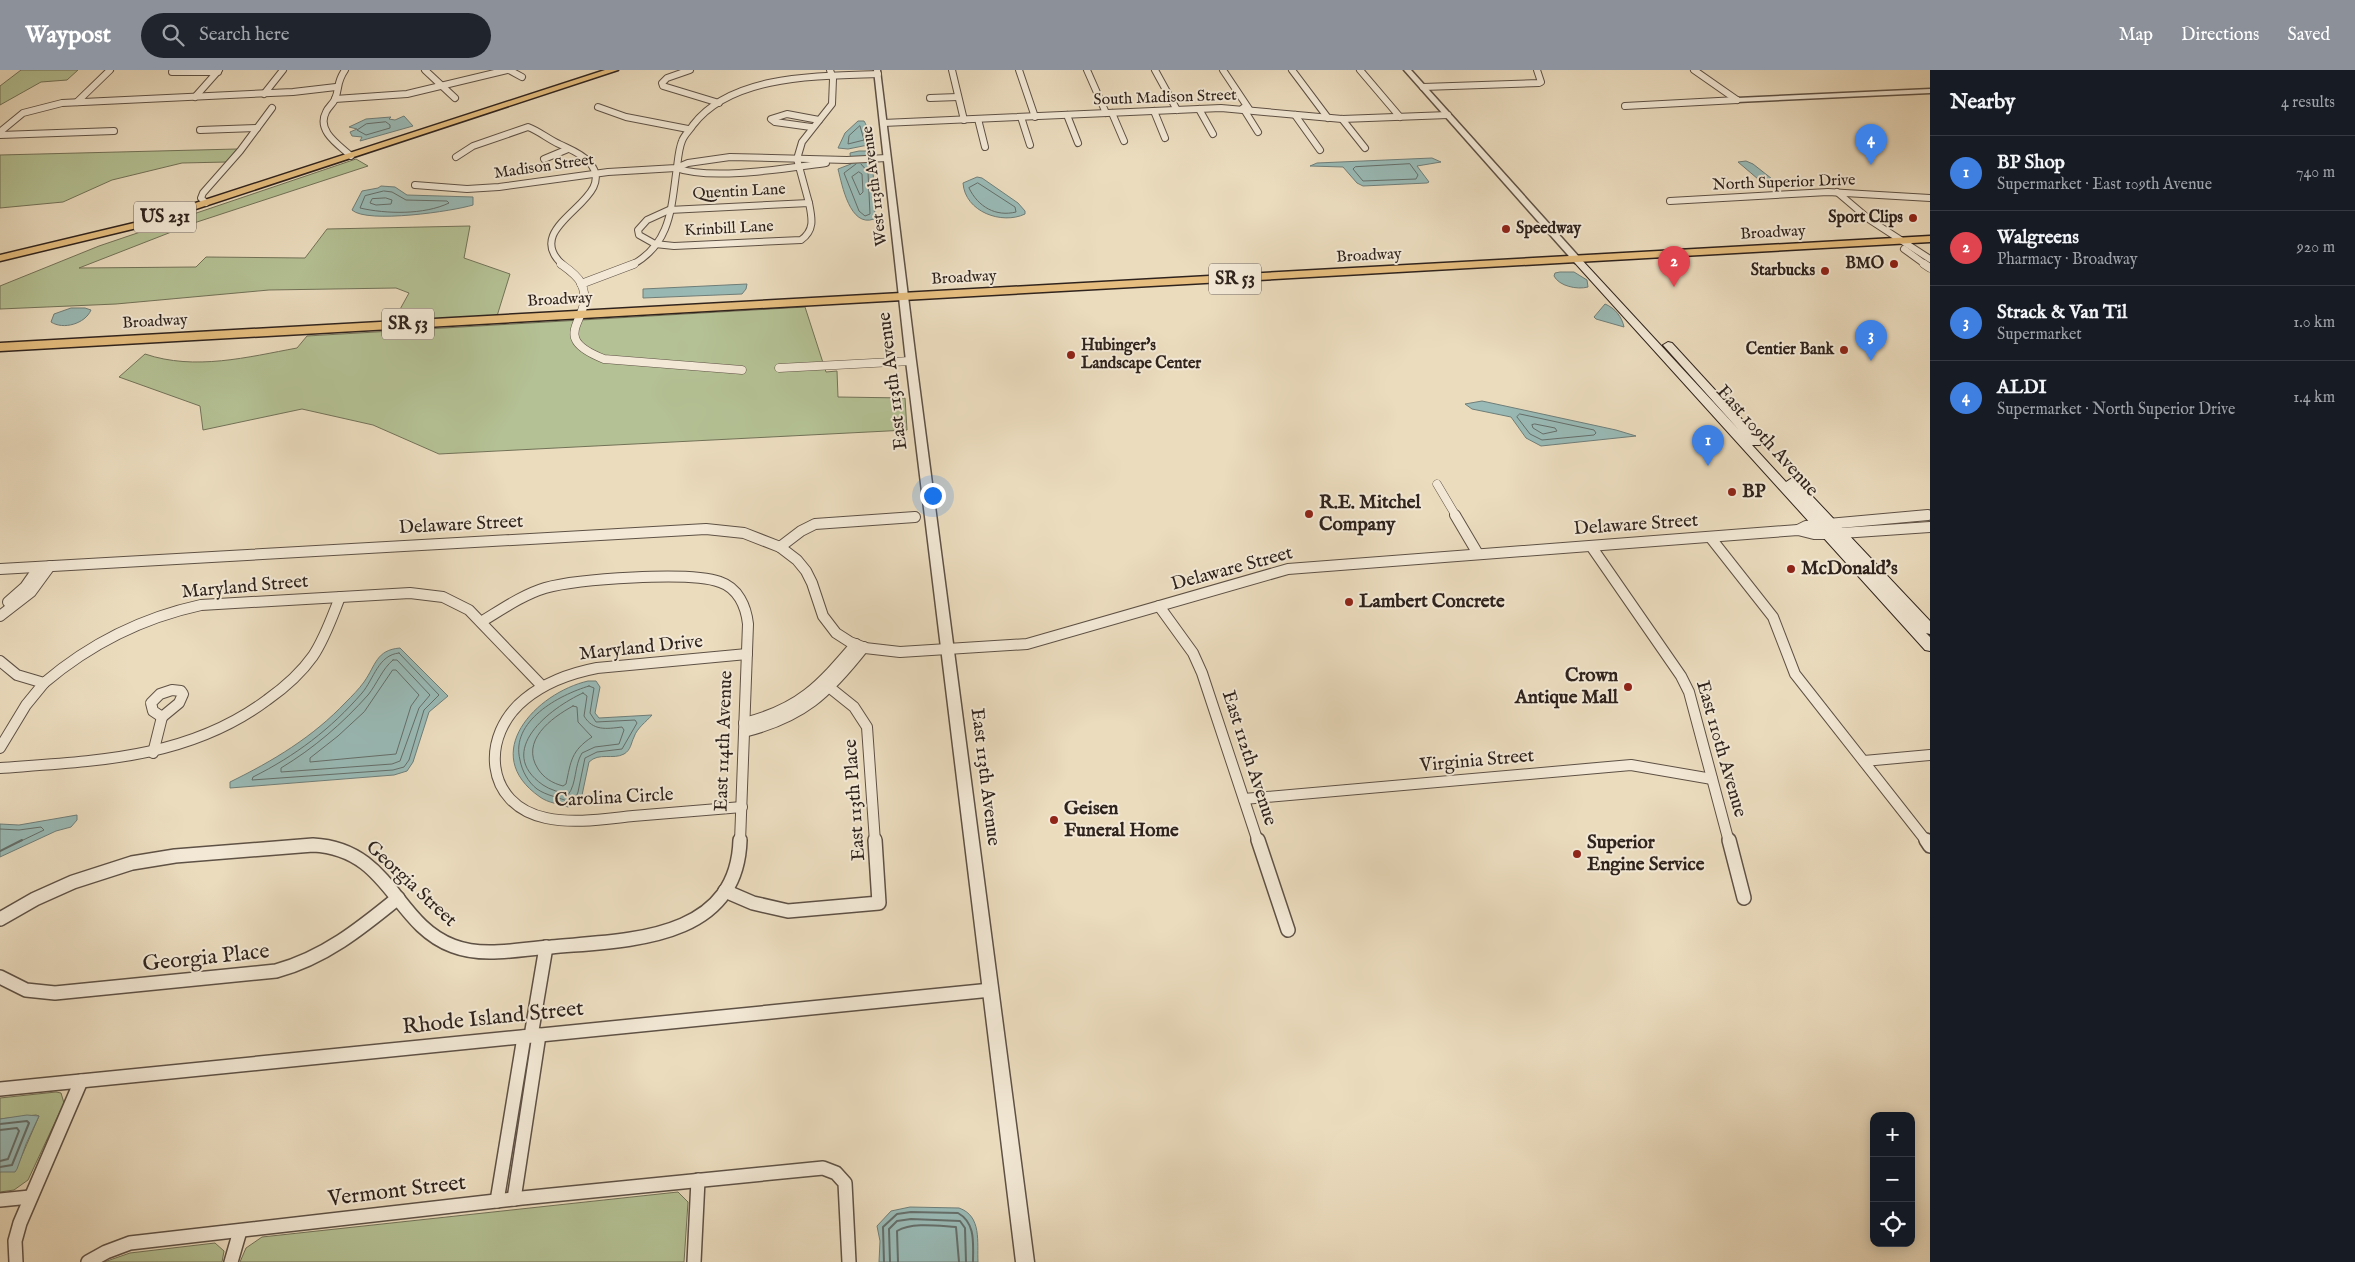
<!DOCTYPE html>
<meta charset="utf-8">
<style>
:root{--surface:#171b24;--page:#20242c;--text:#f1f3f6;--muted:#9ea1a6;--line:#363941;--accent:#8c9099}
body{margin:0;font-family:"IM FELL English",serif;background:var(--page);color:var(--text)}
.controls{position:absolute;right:15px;bottom:15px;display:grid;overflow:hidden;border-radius:10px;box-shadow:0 2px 12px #0003}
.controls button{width:45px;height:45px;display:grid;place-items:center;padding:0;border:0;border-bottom:1px solid var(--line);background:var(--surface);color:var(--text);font:25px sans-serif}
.you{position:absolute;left:932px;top:425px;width:18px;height:18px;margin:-12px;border:4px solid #fff;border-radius:50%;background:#1a73e8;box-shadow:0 0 0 8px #1a73e833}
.badge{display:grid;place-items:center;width:32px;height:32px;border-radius:50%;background:var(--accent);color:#fff;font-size:16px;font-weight:700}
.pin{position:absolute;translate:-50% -41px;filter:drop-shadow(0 1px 2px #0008)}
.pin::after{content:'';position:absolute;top:26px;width:18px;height:15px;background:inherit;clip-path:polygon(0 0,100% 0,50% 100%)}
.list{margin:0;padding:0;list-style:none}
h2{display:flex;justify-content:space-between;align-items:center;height:65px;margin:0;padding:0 20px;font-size:21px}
h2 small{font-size:16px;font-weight:400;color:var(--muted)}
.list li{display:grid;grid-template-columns:32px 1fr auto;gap:15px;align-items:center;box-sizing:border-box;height:75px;padding:0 20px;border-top:1px solid var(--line)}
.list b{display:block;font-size:19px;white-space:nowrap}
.list p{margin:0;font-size:16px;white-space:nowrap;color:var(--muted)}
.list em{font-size:16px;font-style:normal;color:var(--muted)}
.icon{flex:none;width:28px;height:28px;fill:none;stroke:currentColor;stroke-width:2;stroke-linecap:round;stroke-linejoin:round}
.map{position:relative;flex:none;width:1930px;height:1192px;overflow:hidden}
header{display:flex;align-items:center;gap:30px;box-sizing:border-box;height:70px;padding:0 25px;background:var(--accent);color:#fff}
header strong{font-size:24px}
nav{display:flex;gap:28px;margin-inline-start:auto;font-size:18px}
.search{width:350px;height:45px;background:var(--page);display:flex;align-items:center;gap:12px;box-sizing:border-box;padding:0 18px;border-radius:28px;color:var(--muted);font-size:19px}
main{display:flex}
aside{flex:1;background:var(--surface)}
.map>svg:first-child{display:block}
.green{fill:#b4c194;stroke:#727258}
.water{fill:#99bab6;stroke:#6f7e79}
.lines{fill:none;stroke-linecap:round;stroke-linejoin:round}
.shore-far1{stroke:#646e6a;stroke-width:1}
.shore{stroke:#646e6a;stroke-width:2}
.minor-far3-casing{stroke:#5e5145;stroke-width:8}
.minor-far2-casing{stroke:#5e5145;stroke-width:9}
.minor-far1-casing{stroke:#5e5145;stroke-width:12}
.minor-casing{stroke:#5e5145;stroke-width:16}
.tertiary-casing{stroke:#5e5145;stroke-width:3}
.secondary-casing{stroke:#2f231d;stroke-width:2}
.primary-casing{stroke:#2f231d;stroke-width:3}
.minor-far3{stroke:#f2e8d5;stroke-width:6}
.minor-far2{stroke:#f2e8d5;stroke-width:8}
.minor-far1{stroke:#f2e8d5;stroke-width:10}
.minor{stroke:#f2e8d5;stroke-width:13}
.tertiary{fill:#f2e8d5;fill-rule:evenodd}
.secondary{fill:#f2e8d5;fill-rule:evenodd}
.primary{fill:#e6be7f;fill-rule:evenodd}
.poi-dot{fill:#8f2418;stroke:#f2e8d5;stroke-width:2}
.labels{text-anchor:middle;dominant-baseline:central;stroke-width:4;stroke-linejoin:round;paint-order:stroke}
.far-street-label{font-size:16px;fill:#2f231d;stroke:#f2e8d5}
.far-poi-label{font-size:16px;font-weight:bold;fill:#2f231d;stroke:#f2e8d5;text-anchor:end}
.shield{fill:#f2e8d5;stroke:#6a5e54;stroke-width:1}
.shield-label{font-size:18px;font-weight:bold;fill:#2f231d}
.street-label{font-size:19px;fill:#2f231d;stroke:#f2e8d5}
.poi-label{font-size:19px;font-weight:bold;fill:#2f231d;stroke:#f2e8d5;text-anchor:start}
.near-street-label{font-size:22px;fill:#2f231d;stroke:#f2e8d5}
</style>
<header>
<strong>Waypost</strong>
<div class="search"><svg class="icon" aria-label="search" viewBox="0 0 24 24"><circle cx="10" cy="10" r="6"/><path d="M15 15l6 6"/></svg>Search here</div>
<nav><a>Map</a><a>Directions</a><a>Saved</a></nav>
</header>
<main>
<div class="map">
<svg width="1930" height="1192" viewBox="0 0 1930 1192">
<rect width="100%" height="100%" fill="#ebdcbe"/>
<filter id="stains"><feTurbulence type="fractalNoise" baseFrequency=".004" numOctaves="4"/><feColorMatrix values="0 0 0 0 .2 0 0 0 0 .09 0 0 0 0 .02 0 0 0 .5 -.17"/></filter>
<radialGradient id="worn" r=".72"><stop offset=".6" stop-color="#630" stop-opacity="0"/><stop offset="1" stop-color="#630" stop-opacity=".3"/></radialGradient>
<g class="green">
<polygon points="21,0 78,0 67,10 41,12 0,35 0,16"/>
<polygon points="237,79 227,92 182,93 112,110 63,132 0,138 0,85"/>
<polygon points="356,89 368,96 197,152 79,198 196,197 206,187 305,188 327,159 470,156 464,188 510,204 497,246 393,252 409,223 396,218 269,220 116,234 0,239 0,216 99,176"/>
<path d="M805 237 826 302 837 301 838 327 905 328 907 360 439 384 373 355 302 339 203 360 200 336 119 307 145 284C195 301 248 287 297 278L307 266Z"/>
<polygon points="56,1022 61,1023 64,1033 28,1110 14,1120 0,1122 0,1102 17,1097 39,1046 36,1045 0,1049 0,1028"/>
<polygon points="678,1122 688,1132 684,1192 240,1192 246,1178 262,1167"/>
<polygon points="215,1173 224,1181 222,1192 104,1192 130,1183"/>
</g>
<g class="water">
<polygon points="404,46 413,56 360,71 362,67 352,66 350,62 357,59 349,57 366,49 391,47 389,49 395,50"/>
<path d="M858 51H864C868 57 871 68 868 75L848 79 838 78 845 63Z"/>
<path d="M859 81H869L864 87 873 100 875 146 874 149C850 158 842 115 838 99L851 94 850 83Z"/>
<polygon points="1432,88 1441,92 1417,96 1429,112 1427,113 1363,116 1357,113 1343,97 1310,96 1317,93"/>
<polygon points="1746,91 1753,94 1781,116 1765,115 1738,92"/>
<path d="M977 107 982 108 1018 133 1025 141V144C1002 155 965 142 963 113Z"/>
<path d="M381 116 395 117 407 125 473 127V135C454 141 367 154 352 140L362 121 378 118Z"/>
<path d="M1560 202H1574L1587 210 1588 217C1577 220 1559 216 1554 206L1555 203Z"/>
<polygon points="747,214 746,219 742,224 643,228 643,219"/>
<path d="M1605 234C1615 238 1622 247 1624 257L1596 249 1594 247Z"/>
<path d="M71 238H85L91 240C85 254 63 260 51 252L54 244Z"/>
<polygon points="1482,331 1616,360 1636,366 1541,376 1526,368 1511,347 1472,339 1465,334"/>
<path d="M400 578 448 626 429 642 413 692 407 701 394 705 230 718V712C273 691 313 667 346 632 352 626 359 619 364 612 376 595 376 580 400 578Z"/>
<path d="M588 611H596L600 617 595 643 599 648 652 645C646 652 637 658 634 667 631 673 631 680 624 684 613 690 599 682 589 692L581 730 568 737C560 734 548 733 540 727 478 684 536 623 588 611Z"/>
<polygon points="77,745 77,750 71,757 56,761 0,787 0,754 19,755"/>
<polygon points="27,1045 39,1046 26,1074 17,1099 15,1102 0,1102 0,1049"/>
<path d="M910 1137 959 1138C982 1146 977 1172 978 1192H879L880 1171 877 1156 891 1141Z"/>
</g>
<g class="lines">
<g class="shore-far1">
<polygon points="386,52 390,55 390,58 366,65 357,60 366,54"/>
<polygon points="860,56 864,70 848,74 849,66"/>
<polyline points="856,94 844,103 859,141 865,146 870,144 868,102 861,94"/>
<polygon points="1410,94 1418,105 1416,109 1363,111 1353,99 1355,97"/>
<polygon points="859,102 862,104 863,122 860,125 852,107"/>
<path d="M978 113 1015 137 1016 142C996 147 978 137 969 118Z"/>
<path d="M384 121 392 122 406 130 447 131 449 133C424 145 386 144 360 138L365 126Z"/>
<polygon points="386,128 392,130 391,134 376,135 370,133 372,129"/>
<polygon points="1520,344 1594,360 1596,363 1594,365 1542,370 1530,364 1517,347"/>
<polygon points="1535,354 1555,358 1557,361 1543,364 1533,358 1532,355"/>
<path d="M399 583 439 625 424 640 409 690 404 697 393 700 252 710 253 707C295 686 331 659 362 623 374 609 378 585 399 583Z"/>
<path d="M393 590H397L430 625 419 638 400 691 392 694 281 702V698C314 678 342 654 368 625 377 614 382 599 393 590Z"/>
<polygon points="393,600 396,600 419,625 411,636 396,684 310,692 310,688 338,666 364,642"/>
<path d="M589 616 594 618 590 643 596 652 635 650 637 653 622 679 597 682 585 688 578 722 576 727 569 732C559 727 547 726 537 719 528 712 522 701 520 690 510 651 559 625 589 616Z"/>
<path d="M583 623 587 626 584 646C593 661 606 659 622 657L624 660 619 674 595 677 582 683C574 696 577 713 568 725 560 722 550 720 543 715 494 681 550 638 583 623Z"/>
<path d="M573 636 577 637 578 652 592 667C571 681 571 691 566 714L563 716C552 713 544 708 538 699 520 671 551 648 573 636Z"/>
<polyline points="0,759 19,760 41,757 44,760 19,772"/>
</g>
<g class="shore">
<polyline points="0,781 22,770"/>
<polyline points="0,1054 27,1051 29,1053 12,1095 0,1097"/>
<polyline points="0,1060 17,1058 19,1061 8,1089 0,1091"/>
<path d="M884 1192 883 1157 897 1144 911 1142 958 1143C976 1153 973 1174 973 1192"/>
<polyline points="890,1192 889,1159 897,1151 911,1149 960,1151 965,1158 966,1192"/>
<path d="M898 1192 897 1161C913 1152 938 1156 956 1157L959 1192"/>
</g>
<g class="minor-far3-casing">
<g id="minor-far3">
<path d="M345 0C336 13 340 17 335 29 333 34 328 37 326 42 316 61 339 75 351 86"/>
<polyline points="425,0 455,28"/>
<polyline points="509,0 522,7"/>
<polyline points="690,0 667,8 662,13 663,16 719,33"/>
<polyline points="952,0 964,50"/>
<polyline points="1019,0 1035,47"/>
<polyline points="1087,0 1106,43"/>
<polyline points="1155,0 1177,40"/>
<polyline points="1223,0 1249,39"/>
<polyline points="1292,0 1328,48"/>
<polyline points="1360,0 1400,47"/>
<polyline points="1694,0 1737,30"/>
<polyline points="172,2 218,2"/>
<polyline points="1423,17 1539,13 1541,12 1537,0"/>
<polyline points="264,24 283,0"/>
<polyline points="195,27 219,0"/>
<polyline points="930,28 958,27"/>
<polyline points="335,29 407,24 507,0"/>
<polyline points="77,32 110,0"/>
<polyline points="1625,36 1737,30"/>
<polyline points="598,37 626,47 688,59"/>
<polyline points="1243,38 1258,62"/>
<polyline points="1199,39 1213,64"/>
<polyline points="1154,41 1165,68"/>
<polyline points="1112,43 1124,71"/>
<polyline points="1067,45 1078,73"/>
<polyline points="1295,45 1320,80"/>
<polyline points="1021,47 1030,75"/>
<polyline points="978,49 985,77"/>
<polyline points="1342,49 1365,78"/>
<polyline points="883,53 1221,38 1342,49 1448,45"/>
<polyline points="811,57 775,52 771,49 787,44 819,50"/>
<polyline points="200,60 257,58"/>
<polyline points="0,62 23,43 62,33 293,22 336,17"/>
<polyline points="0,65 114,61"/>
<path d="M456 87 473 76 528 57C539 61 548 69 559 74 569 79 581 83 589 92 623 130 517 154 563 195"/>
<polyline points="544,89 568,79"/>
<path d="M676 98C712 111 787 98 826 93"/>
<polyline points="415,115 467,119 499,117 608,102 676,98 688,93 730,87 847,90 887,88"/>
<polyline points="1837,122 1870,150 1930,189"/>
<polyline points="1670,131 1828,122 1930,128"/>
<polyline points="206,133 201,128 203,123 240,81 272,38"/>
<path d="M809 133C812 148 815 160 801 170L674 176 655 174 639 165 638 160 647 150 669 140Z"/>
<polyline points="809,133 797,89 802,72 832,34 833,9 830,0"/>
<polyline points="1904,179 1926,195"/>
<path d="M632 195C672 173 671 137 677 97 678 89 679 78 682 71 684 65 690 60 693 55 732 4 820 6 878 4"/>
</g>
</g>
<g class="minor-far2-casing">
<g id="minor-far2">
<path d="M561 194C568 199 577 205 581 213 598 249 543 265 604 289L742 300"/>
<polyline points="1924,194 1930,198"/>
<polyline points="581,214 634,194"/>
<polyline points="779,298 911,291"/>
<polyline points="1437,414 1456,446"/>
<polyline points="1914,446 1930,445"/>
</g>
</g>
<g class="minor-far1-casing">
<g id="minor-far1">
<polyline points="1455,445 1478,484"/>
<polyline points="1798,460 1806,456 1928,445"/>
<polyline points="1710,467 1773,547 1795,604 1927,772"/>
<polyline points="1591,476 1681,606 1689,622 1729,772"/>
<polyline points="780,477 797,490 806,501 812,513 823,546 836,563 850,572 865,578 900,582 1027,574 1288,499 1798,460 1814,464 1827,464 1930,457"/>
<polyline points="0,499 706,459 744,463 780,477 801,461 815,454 915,447"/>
<polyline points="8,532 25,517 39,497"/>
<polyline points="1159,536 1193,583 1202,603 1258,772"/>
<polyline points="0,546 31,522 50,496"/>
<path d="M481 552C501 540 522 525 545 518 577 509 690 501 720 512 738 518 746 536 748 554L740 772"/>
<path d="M0 591 17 605 44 613C91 573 141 548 201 535L410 523 443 527 469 540 542 616"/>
<polyline points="824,613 854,637 867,657 875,772"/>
<polygon points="172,620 181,621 183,624 179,633 162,647 153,641 151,633 160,624"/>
<path d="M744 653C800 639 820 616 856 574"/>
<path d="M744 662C803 647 827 624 864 577"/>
<polyline points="0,678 26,635 44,613"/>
<polyline points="153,683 162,647"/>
<polyline points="1864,691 1930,685"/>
<path d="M0 698C95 691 188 689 267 630 284 618 301 603 313 586 325 568 332 547 340 527"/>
<polyline points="1244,729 1631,695 1712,709"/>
<path d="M742 737C706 740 669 743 633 746 604 749 574 754 546 748 484 735 480 665 525 629 547 611 571 603 597 598L747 584"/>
</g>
</g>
<g class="minor-casing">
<g id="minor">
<polyline points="1258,770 1288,860"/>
<polyline points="1729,770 1744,828"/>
<polyline points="1926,770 1930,776"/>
<polyline points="725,821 753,833 788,841 879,833 875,770"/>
<path d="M0 849 35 829 73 812 132 793 175 786 313 775C391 779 394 854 453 876 484 888 519 879 551 877 625 870 737 872 740 770"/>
<path d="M0 907 26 920 55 923 276 901C324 888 360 859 398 828"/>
<polyline points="531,966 546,877"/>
<polyline points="0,1019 991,920"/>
<polyline points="514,1129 539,965"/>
<polyline points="0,1130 30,1127"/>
<polyline points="497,1131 524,967"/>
<polyline points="16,1192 15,1171 20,1153 81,1011"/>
<polyline points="88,1192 106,1182 130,1173 522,1128 823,1098 836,1103 845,1113 849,1192"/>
<polyline points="231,1192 240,1161"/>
<polyline points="694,1192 698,1110"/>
</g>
</g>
<g class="tertiary-casing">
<g id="tertiary">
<polygon points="874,0 880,0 916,291 1034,1192 1016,1192 906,291"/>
<polygon points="1404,0 1411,0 1581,189 1581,193 1575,193"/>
<polygon points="1930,19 1930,23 1737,32 1734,30 1737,28"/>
</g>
</g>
<g class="secondary-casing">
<polygon id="secondary" points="1575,189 1581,189 1739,360 1663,275 1668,272 1672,273 1760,369 1762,372 1760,375 1752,375 1786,412 1792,408 1796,409 1930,551 1930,564 1926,563 1930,567 1930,581 1925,580 1575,193"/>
</g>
<g class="primary-casing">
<g id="primary">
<polygon points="605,0 618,0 141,157 0,191 0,185 134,153"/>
<polygon points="1930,166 1930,172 0,281 0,273"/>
</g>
</g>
<use href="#minor-far3" class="minor-far3"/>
<use href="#minor-far2" class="minor-far2"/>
<use href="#minor-far1" class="minor-far1"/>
<use href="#minor" class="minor"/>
<use href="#tertiary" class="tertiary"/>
<use href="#secondary" class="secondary"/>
<use href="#primary" class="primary"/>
</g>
<g class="poi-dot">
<circle cx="1913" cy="148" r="5"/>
<circle cx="1506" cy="159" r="5"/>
<circle cx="1894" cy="194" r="5"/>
<circle cx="1825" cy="201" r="5"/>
<circle cx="1844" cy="280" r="5"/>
<circle cx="1071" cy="285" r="5"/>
<circle cx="1732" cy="422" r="5"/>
<circle cx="1309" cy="444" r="5"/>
<circle cx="1791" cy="499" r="5"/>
<circle cx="1349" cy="532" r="5"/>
<circle cx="1628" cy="617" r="5"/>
<circle cx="1054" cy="750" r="5"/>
<circle cx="1577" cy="784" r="5"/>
</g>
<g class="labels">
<g class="far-street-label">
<text transform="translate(1165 28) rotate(-2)">South Madison Street</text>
<text transform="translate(544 97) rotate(-8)">Madison Street</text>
<text transform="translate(1784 113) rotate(-2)">North Superior Drive</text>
<text transform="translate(875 116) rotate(-97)">West 113th Avenue</text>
<text transform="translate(739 122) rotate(-3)">Quentin Lane</text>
<text transform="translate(729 159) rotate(-3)">Krinbill Lane</text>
<text transform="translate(1773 163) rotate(-3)">Broadway</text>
<text transform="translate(1369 186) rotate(-3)">Broadway</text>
<text transform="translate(964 208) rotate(-3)">Broadway</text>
<text transform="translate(560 230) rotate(-3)">Broadway</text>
<text transform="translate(155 252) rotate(-3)">Broadway</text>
</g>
<g class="far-poi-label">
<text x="1903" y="148">Sport Clips</text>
<text x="1516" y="159" text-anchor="start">Speedway</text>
<text x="1884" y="194">BMO</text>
<text x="1815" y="201">Starbucks</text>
<text x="1081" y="276" text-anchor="start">Hubinger's<tspan x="1081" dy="18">Landscape Center</tspan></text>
<text x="1834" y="280">Centier Bank</text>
</g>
<g class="shield">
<rect x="134" y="131.5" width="62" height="31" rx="4"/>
<rect x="1209" y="193.5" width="52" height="31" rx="4"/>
<rect x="382" y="238.5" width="52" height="31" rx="4"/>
</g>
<g class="shield-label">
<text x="165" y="147">US 231</text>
<text x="1235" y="209">SR 53</text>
<text x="408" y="254">SR 53</text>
</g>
<g class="street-label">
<text transform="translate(893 311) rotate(-97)">East 113th Avenue</text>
<text transform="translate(1767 371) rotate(48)">East 109th Avenue</text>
<text transform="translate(461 455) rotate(-3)">Delaware Street</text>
<text transform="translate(1636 455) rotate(-4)">Delaware Street</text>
<text transform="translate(1232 499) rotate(-15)">Delaware Street</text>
<text transform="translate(245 517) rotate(-5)">Maryland Street</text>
<text transform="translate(641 578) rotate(-6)">Maryland Drive</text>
<text transform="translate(724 671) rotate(-88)">East 114th Avenue</text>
<text transform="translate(1721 679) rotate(74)">East 110th Avenue</text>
<text transform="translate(1249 688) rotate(72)">East 112th Avenue</text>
<text transform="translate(1477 691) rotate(-5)">Virginia Street</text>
<text transform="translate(985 707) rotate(83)">East 113th Avenue</text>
<text transform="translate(614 728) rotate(-3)">Carolina Circle</text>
<text transform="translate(855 730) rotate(-94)">East 113th Place</text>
<text transform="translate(411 814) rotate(43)">Georgia Street</text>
</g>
<g class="poi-label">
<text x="1742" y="422">BP</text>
<text x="1319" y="433">R.E. Mitchel<tspan x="1319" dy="22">Company</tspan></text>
<text x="1801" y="499">McDonald's</text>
<text x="1359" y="532">Lambert Concrete</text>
<text x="1618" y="606" text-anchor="end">Crown<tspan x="1618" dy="22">Antique Mall</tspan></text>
<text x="1064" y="739">Geisen<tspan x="1064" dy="22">Funeral Home</tspan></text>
<text x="1587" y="773">Superior<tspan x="1587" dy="22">Engine Service</tspan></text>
</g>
<g class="near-street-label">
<text transform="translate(206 888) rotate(-6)">Georgia Place</text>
<text transform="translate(493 948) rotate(-6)">Rhode Island Street</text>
<text transform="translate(397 1121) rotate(-7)">Vermont Street</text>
</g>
</g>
<rect width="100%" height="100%" filter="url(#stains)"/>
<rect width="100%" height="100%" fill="url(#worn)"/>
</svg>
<div class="controls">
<button>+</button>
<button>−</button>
<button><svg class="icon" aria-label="locate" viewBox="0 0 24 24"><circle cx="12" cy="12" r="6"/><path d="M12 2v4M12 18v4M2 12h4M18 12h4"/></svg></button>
</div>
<div class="you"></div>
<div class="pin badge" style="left:1708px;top:396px;background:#3f7fe0">1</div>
<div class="pin badge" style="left:1674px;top:217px;background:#e0444e">2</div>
<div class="pin badge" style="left:1871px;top:291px;background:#3f7fe0">3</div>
<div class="pin badge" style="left:1871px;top:95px;background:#3f7fe0">4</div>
</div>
<aside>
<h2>Nearby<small>4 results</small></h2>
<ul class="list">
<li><span class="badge" style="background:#3f7fe0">1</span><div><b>BP Shop</b><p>Supermarket · East 109th Avenue</p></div><em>740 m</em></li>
<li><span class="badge" style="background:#e0444e">2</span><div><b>Walgreens</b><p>Pharmacy · Broadway</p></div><em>920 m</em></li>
<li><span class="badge" style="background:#3f7fe0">3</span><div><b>Strack &amp; Van Til</b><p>Supermarket</p></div><em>1.0 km</em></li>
<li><span class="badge" style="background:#3f7fe0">4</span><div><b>ALDI</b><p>Supermarket · North Superior Drive</p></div><em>1.4 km</em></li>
</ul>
</aside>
</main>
